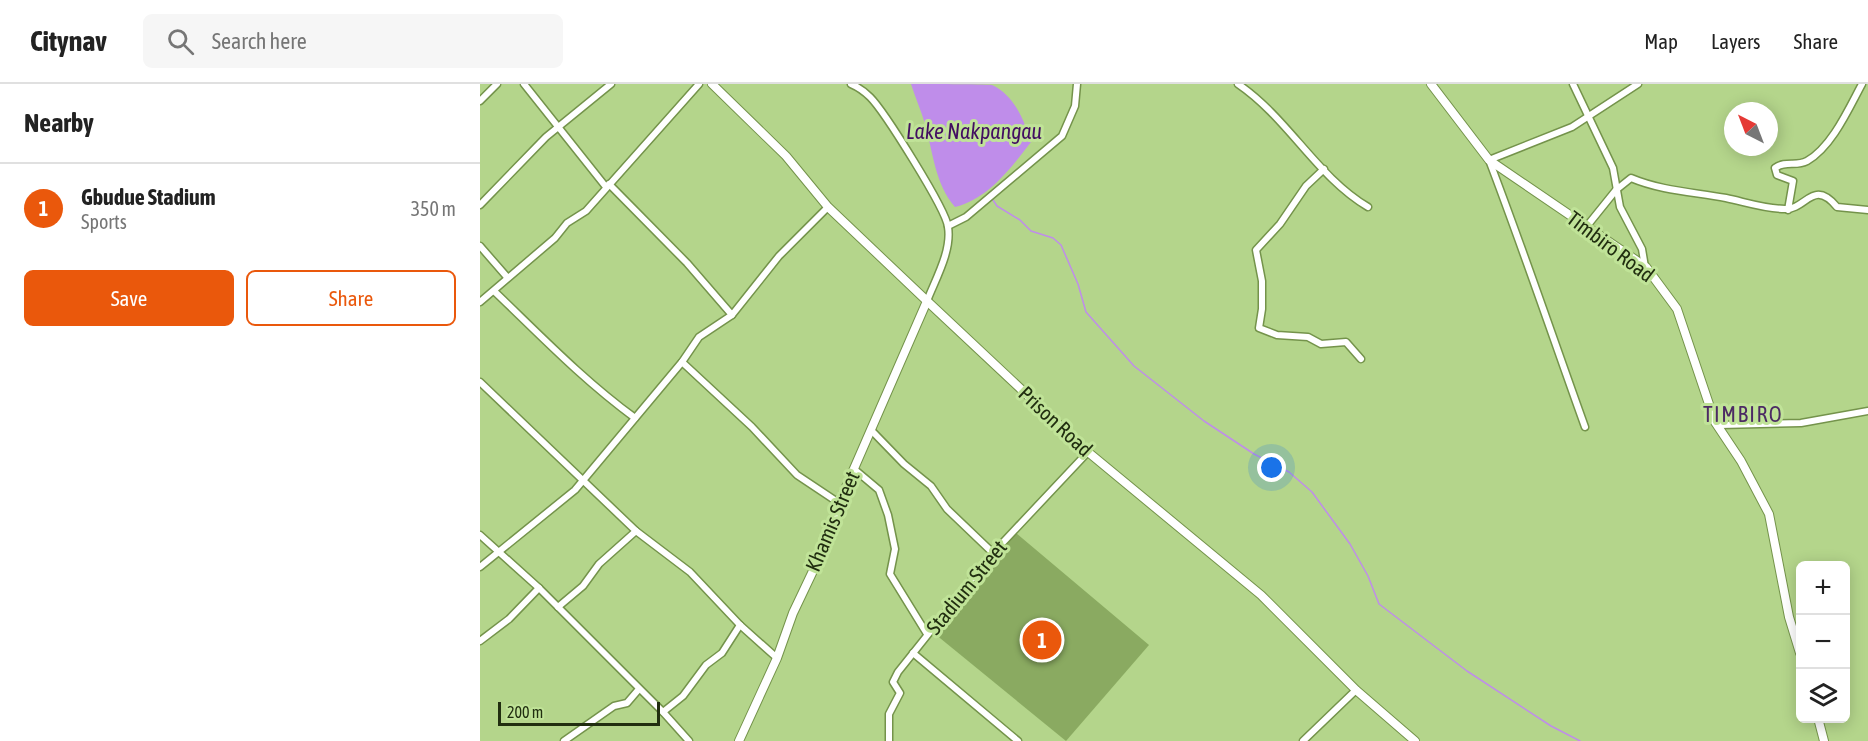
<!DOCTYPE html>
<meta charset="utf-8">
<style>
:root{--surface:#fff;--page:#f6f6f6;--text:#222;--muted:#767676;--line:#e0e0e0;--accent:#ea580c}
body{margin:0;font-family:"Asap Condensed",sans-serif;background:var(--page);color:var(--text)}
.controls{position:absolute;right:18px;bottom:18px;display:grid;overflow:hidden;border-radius:9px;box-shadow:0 3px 15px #0003}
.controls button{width:54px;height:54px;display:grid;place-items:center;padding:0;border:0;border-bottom:2px solid var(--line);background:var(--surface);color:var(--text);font:30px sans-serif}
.compass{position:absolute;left:1244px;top:18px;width:54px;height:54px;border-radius:50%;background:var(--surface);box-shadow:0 3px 15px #0003;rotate:318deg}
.scale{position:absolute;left:18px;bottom:15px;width:162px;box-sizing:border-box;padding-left:6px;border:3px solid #212e10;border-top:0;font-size:16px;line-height:21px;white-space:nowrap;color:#212e10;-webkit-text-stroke:4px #c0e398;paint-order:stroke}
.you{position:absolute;left:792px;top:384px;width:21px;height:21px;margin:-15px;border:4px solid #fff;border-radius:50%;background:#1a73e8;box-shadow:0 0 0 9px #1a73e833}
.badge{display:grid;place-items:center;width:39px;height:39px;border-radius:50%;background:var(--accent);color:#fff;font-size:20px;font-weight:700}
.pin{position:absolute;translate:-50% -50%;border:3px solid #fff;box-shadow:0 2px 6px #0006}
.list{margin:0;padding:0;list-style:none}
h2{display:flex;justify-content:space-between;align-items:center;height:78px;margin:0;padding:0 24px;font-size:26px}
h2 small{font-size:20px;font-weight:400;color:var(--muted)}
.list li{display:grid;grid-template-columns:39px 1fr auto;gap:18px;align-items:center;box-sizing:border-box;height:90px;padding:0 24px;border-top:2px solid var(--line)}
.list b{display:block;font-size:22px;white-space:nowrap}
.list p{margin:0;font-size:20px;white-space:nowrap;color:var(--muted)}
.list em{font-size:20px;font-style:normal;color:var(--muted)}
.actions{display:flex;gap:12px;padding:18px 24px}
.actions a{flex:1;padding:14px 0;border:2px solid var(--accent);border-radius:9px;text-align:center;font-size:21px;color:var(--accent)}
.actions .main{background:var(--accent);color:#fff}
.icon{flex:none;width:33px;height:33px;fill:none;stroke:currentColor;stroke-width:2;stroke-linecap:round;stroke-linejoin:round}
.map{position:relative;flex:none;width:1388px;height:657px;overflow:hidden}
header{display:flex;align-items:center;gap:36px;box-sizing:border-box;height:84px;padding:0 30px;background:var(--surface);border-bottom:2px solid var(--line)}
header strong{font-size:28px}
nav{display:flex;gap:33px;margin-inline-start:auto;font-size:21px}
.search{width:420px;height:54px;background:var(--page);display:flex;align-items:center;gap:15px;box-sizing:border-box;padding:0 21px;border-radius:9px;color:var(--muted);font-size:22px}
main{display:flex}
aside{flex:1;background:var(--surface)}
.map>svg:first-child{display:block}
.green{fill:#8aaa61}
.water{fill:#bf8dea}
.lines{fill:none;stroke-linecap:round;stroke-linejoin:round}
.stream{stroke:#bf8dea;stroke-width:1.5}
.minor-casing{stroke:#74934b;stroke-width:9}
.tertiary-casing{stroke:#74934b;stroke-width:10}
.minor{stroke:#fff;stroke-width:6}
.tertiary{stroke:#fff;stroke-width:8}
.labels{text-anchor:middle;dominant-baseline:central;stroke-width:6;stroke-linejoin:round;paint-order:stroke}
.street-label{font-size:21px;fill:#212e10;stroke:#c0e398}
.water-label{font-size:22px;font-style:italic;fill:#420e61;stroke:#c0e398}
.neighbourhood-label{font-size:22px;letter-spacing:1.5px;fill:#4c2b64;stroke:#c0e398}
</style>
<header>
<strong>Citynav</strong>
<div class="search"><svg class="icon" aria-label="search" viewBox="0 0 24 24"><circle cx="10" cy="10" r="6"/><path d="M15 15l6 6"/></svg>Search here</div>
<nav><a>Map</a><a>Layers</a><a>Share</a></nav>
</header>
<main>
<aside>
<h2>Nearby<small></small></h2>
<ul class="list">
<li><span class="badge">1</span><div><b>Gbudue Stadium</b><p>Sports</p></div><em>350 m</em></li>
</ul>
<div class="actions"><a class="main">Save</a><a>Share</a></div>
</aside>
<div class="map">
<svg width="1388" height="657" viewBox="0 0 1388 657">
<rect width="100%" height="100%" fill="#b4d58b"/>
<polygon class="green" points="536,449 669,561 586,657 455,550"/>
<path class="water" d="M431 0C447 0 501 0 512 1 528 8 539 25 545 41L541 42V49L551 58C531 84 508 115 475 123 455 100 453 68 445 40 441 26 435 13 431 0Z"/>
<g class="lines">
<polyline class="stream" points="511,113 517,122 540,136 551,147 573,154 581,161 598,200 606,228 654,282 724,337 774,370 809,388 832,408 870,460 888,492 899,520 987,587 1071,642 1100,657"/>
<g class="minor-casing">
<g id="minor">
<polyline points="44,0 126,103"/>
<path d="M371 0C378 3 385 8 390 13 404 27 466 125 468 143 472 167 455 196 447 217"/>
<path d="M758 0C808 34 837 93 888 123"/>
<polyline points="1093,0 1133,84 1140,123 1162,165 1165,183"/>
<polyline points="0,17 17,0"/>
<polyline points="844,85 826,102 800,140 776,166 782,197 782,225 779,244 797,251 828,253 841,260 866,258 881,275"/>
<polyline points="129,100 207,179 252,231"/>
<polyline points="0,121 66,53 131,0"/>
<path d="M1308 126 1313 97 1297 91 1295 84C1306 76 1316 83 1327 77 1352 63 1369 24 1382 0"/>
<polyline points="468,142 486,133 582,52 595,22 597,0"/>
<path d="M1107 142 1136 106 1151 94C1182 107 1214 108 1246 114 1265 118 1286 125 1305 125 1326 126 1333 94 1357 123L1388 126"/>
<polyline points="0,162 27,193"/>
<path d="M14 207C60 251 103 296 155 334"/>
<polyline points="0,218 75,154 87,139 106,127 219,0"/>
<polyline points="202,278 272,343 317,391 359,419"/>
<polyline points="0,298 156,447 210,488 260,541 297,574"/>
<polyline points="1240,341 1321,339 1388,327"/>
<path d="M1105 343C1073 254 1043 165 1009 76L1092 43 1158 0"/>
<polyline points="391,346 424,380 451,402 467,425 513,469"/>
<polyline points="374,385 399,406 408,431 415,465 410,490 447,550"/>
<polyline points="0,451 59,504 183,628 209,657"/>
<polyline points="0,483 95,406 202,278 219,253 252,231 299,172 348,123"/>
<polyline points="78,523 103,502 119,480 156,447"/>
<polyline points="0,557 29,535 59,504"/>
<polyline points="433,569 538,657"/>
<polyline points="183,628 203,612 226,581 242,569 260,541"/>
<polyline points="84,657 134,622 147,619 159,605"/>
<polyline points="409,657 409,630 420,609 413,598 418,588 513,469 608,368"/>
<polyline points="823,657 876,606"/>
</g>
</g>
<g class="tertiary-casing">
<g id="tertiary">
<polyline points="232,0 306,72 348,123 447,217 608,368 781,511 876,606 935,657"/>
<polyline points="951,0 1009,76 1166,183 1197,225 1235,338 1261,377 1289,430 1309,533 1320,569"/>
<polyline points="1338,634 1344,657"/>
<polyline points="259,657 297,574 313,529 342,468 359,419 447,217"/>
</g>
</g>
<use href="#minor" class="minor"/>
<use href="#tertiary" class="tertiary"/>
</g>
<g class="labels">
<g class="street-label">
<text transform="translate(1131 162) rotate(37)">Timbiro Road</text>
<text transform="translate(576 337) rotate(43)">Prison Road</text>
<text transform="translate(352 437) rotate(-67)">Khamis Street</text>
<text transform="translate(486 503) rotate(-51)">Stadium Street</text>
</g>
<g class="water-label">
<text x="494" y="47">Lake Nakpangau</text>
</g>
<g class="neighbourhood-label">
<text x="1263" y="330">TIMBIRO</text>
</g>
</g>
</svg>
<div class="controls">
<button>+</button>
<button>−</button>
<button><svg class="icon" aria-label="layers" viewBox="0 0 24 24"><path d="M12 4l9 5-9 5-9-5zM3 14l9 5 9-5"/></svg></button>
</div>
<svg class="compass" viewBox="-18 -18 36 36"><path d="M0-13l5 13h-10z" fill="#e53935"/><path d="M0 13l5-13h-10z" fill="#767676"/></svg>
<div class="scale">200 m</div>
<div class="you"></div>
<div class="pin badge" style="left:562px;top:556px">1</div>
</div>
</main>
